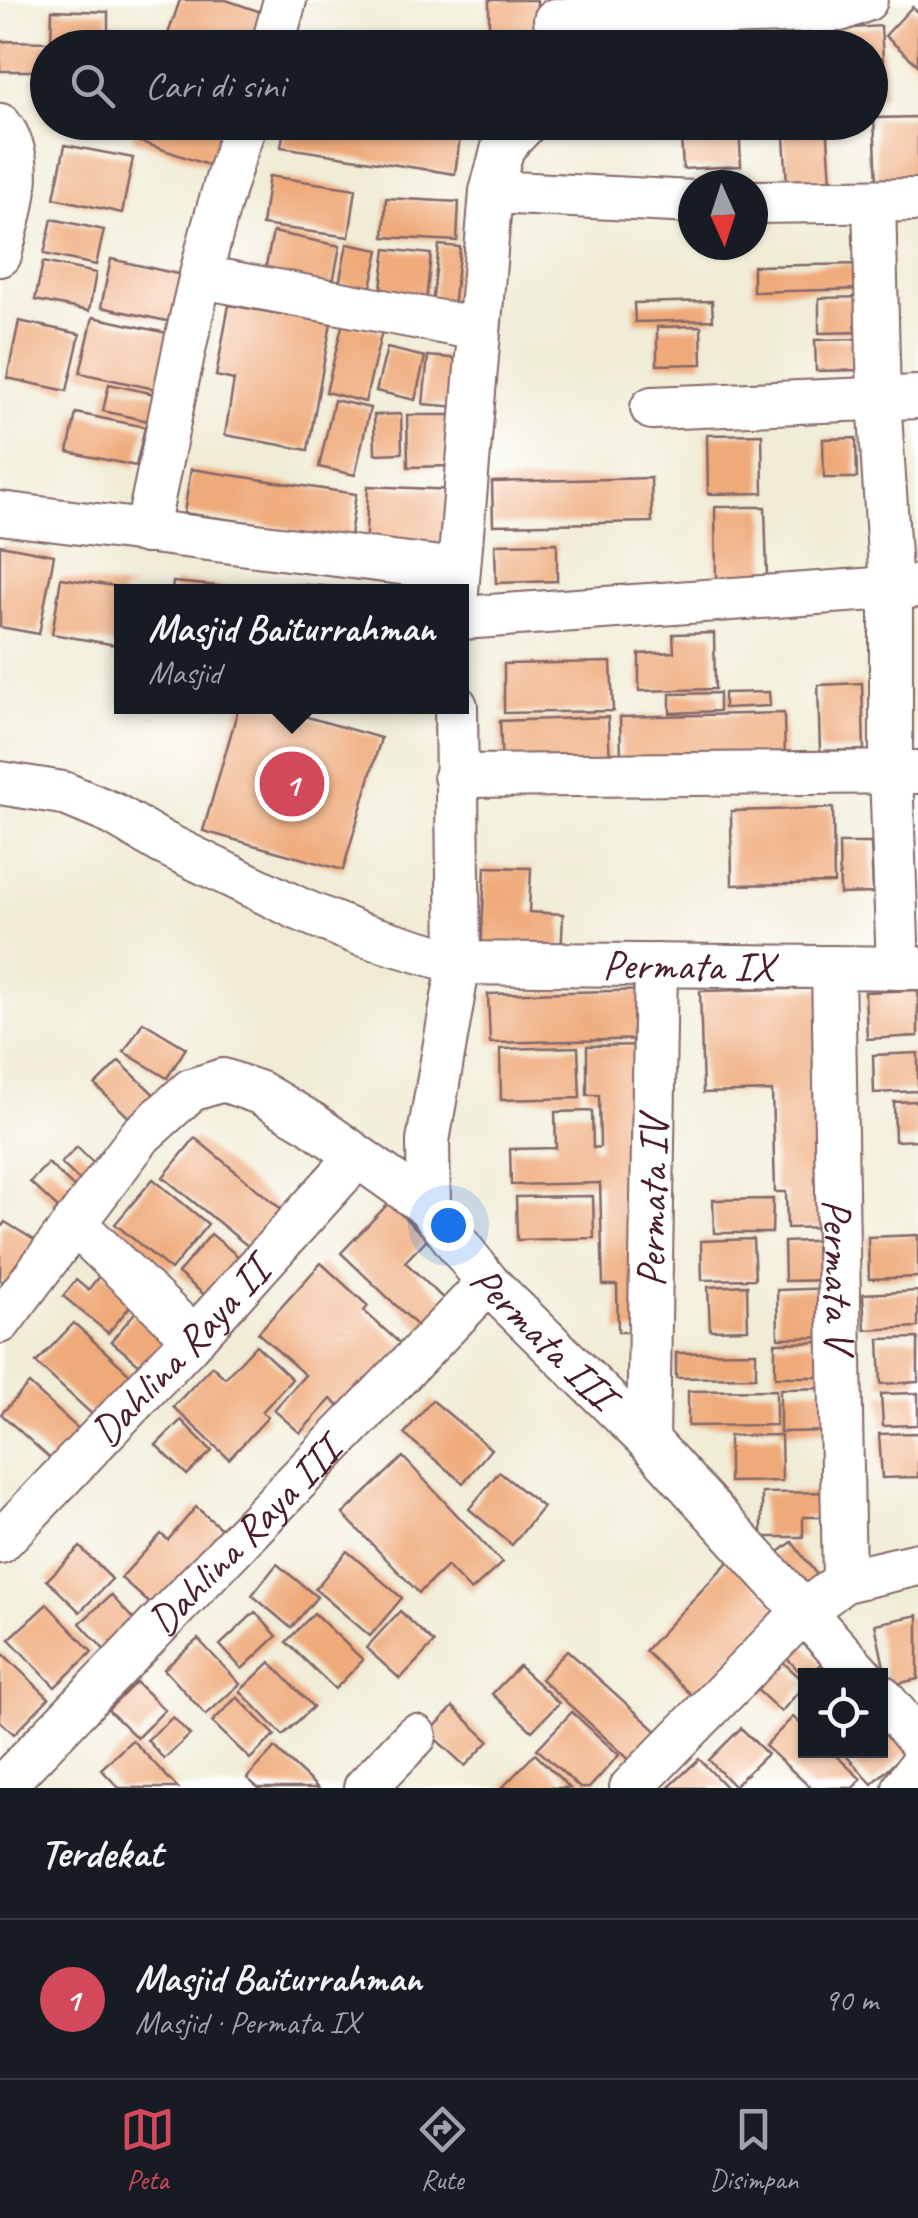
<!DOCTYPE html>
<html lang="id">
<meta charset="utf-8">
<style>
:root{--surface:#171b24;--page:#20242c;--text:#f1f3f6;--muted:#9ea1a6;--line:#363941;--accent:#d1495b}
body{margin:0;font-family:Caveat,sans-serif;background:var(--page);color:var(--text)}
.controls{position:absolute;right:30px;bottom:30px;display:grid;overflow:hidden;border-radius:0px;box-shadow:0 2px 8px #0004}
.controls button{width:90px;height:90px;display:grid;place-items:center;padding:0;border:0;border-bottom:2px solid var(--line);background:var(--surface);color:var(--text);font:50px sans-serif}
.compass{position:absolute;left:678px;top:170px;width:90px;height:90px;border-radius:50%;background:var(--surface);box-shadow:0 2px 8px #0004;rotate:177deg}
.you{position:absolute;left:448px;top:1225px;width:35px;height:35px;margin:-25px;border:8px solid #fff;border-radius:50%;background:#1a73e8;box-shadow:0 0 0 15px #1a73e833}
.badge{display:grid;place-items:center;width:65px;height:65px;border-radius:50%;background:var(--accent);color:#fff;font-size:32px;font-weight:700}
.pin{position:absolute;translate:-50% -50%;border:5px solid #fff;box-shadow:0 2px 10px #0006}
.popup{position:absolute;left:114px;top:584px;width:355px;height:130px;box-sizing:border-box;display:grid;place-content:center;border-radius:0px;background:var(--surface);filter:drop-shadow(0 2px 8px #0005);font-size:32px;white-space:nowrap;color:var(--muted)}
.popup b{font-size:38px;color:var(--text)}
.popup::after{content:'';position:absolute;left:50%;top:100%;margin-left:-20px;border:20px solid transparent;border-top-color:var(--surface)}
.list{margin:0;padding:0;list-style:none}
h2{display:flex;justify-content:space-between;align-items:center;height:130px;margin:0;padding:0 40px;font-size:42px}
h2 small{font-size:32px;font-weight:400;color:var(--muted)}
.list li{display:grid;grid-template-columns:65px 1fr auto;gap:30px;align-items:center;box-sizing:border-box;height:160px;padding:0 40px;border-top:2px solid var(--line)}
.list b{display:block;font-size:38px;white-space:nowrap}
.list p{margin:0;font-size:32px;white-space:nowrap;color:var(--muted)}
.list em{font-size:32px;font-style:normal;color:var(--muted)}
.icon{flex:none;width:55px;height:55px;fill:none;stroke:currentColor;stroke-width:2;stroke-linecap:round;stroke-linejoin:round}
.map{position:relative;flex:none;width:918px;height:1788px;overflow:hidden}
.search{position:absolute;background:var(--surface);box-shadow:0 2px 8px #0004;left:30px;right:30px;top:30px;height:110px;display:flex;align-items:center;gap:25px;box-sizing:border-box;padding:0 35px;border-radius:55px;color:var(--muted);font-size:38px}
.sheet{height:290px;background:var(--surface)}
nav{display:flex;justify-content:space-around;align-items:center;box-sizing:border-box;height:140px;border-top:2px solid var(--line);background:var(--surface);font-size:28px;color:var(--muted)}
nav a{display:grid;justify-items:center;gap:5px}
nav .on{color:var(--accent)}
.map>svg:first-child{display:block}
.building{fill:#efaa7a}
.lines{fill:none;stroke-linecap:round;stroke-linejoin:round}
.minor-casing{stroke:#846767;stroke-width:46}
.minor{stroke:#fff;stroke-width:42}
.labels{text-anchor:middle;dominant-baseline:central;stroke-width:9;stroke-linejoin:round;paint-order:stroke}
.street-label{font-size:42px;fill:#4a1f2b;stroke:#fff}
</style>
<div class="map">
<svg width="918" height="1788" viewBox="0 0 918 1788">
<rect width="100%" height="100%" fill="#fff"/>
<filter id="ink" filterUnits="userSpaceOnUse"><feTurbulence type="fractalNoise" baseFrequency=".01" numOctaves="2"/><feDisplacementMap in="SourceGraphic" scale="20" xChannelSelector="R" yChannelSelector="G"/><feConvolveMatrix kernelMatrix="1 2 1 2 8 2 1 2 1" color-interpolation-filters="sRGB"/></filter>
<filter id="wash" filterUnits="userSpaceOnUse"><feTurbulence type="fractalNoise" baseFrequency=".0048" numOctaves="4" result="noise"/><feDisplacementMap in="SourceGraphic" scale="40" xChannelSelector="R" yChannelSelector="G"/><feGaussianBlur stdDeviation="2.25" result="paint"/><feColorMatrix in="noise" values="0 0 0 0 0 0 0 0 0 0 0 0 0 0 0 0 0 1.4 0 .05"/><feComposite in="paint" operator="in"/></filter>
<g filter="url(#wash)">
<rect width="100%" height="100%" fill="#f0ecd6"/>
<g id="blocks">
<g class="building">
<polygon points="180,0 226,0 278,18 268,48 163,48"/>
<polygon points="489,0 537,0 536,45 489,44"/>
<polygon points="912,7 918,13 918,65 885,36"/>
<polygon points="52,10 108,12 108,42 135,43 135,48 48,48 48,85 39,85 39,71 0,71 0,41 51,42"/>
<polygon points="881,26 885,96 870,97 870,48 807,48 807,45 825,43 824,30"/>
<polygon points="718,39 719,48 674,48 674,43"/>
<polygon points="918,117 918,182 877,184 874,118"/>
<polygon points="137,122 242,122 225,171 132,139"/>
<polygon points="285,122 462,122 455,174 281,147"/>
<polygon points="680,122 739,122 741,166 683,169"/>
<polygon points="783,122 827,122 831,182 787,184"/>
<polygon points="65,145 133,158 122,213 54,198"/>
<polygon points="269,176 356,189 349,237 262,225"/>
<polygon points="386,198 459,202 457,241 384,237"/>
<polygon points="52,219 104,230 96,265 44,254"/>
<polygon points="273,232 340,246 332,288 264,275"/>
<polygon points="347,244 379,250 370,291 339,284"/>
<polygon points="439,245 460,247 452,316 431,313"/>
<polygon points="386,249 431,254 426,301 380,296"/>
<polygon points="111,259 191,277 181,324 101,307"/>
<polygon points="43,262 96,273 89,311 35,300"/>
<polygon points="863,264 864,289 753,292 753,266"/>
<polygon points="864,297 864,332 819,333 819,298"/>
<polygon points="712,301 713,320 635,322 634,303"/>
<polygon points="229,305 331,323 308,450 225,435 234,380 216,376"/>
<polygon points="93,317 181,336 169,392 80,373"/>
<polygon points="19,321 80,334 67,391 7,378"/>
<polygon points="343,322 382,331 365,402 326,392"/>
<polygon points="701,326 702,364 657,365 657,327"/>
<polygon points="859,339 860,370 816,371 815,340"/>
<polygon points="387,348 425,357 415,400 376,391"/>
<polygon points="428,356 462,359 458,407 423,404"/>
<polygon points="109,384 159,395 153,422 103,411"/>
<polygon points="334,400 370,408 355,475 319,467"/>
<polygon points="76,413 145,427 136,466 68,452"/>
<polygon points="401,414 402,453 375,454 374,415"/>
<polygon points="407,415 453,415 454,466 408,467"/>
<polygon points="762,434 763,493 708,494 707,435"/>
<polygon points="856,438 857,478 824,478 823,439"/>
<polygon points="191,469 356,494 348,550 286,528 184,513"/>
<polygon points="651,478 652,522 493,525 492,482"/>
<polygon points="368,486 453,490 450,559 365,555"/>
<polygon points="715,507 765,507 767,577 716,578"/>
<polygon points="557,543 557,581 496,583 495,544"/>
<polygon points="0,545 54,555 39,634 0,627"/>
<polygon points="61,578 133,589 122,592 122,646 52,634"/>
<polygon points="173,582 250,589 250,592 172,592"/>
<polygon points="277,583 365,589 365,592 276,592"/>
<polygon points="714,633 715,689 639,691 639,654 674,652 673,634"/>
<polygon points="611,662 613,711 504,713 504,664"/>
<polygon points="862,683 864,750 820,751 818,685"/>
<polygon points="769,692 770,706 724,708 724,693"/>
<polygon points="719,693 719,711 670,713 670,694"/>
<polygon points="239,706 269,706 381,738 343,870 203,831"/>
<polygon points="784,713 785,765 621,759 620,717"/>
<polygon points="608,717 610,765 502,769 500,721"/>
<polygon points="833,808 834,883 732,885 731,811"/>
<polygon points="839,843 871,843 873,893 840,894"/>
<polygon points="485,867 531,868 529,912 563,914 561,957 481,955"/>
<polygon points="830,988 833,1227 787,1228 786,1192 775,1192 772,1091 703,1093 700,991"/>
<polygon points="651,990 652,1039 490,1043 488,994"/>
<polygon points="918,990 918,1036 867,1039 865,992"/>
<polygon points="143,1022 186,1048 167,1078 124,1052"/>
<polygon points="648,1045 649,1332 618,1332 617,1285 603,1285 600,1183 511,1185 510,1149 556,1148 555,1112 592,1111 593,1148 600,1147 599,1095 587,1095 587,1046"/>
<polygon points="578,1047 580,1098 501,1100 500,1049"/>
<polygon points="918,1053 918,1091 874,1093 873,1055"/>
<polygon points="119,1061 163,1103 139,1127 95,1085"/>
<polygon points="918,1101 918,1140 895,1141 894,1102"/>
<polygon points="195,1138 292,1218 260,1256 163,1177"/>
<polygon points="77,1147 98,1167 82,1183 61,1163"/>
<polygon points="48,1163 78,1191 60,1210 30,1182"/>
<polygon points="153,1179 208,1224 171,1270 115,1224"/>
<polygon points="593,1196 594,1238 517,1240 516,1197"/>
<polygon points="773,1199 772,1233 714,1233 713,1200"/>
<polygon points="389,1203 427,1239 405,1262 451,1306 425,1333 341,1253"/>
<polygon points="5,1222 39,1243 10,1287 0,1280 0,1229"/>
<polygon points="211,1234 251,1267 218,1306 178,1273"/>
<polygon points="918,1235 918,1277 869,1279 868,1237"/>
<polygon points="753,1239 755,1279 702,1280 701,1241"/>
<polygon points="833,1240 834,1280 785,1281 784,1242"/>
<polygon points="321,1263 368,1306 364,1311 403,1346 344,1411 331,1399 300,1433 274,1410 305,1375 258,1333"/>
<polygon points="103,1271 136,1299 108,1333 63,1296 76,1280 88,1290"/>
<polygon points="747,1285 748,1329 710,1330 708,1287"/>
<polygon points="834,1288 835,1337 778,1338 777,1290"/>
<polygon points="918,1291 918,1327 865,1330 863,1294"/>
<polygon points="144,1302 178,1331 146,1370 111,1341"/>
<polygon points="74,1323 132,1376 95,1417 36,1363"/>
<polygon points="918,1338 918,1382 881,1384 879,1339"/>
<polygon points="833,1342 833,1377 775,1377 775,1343"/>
<polygon points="256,1345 292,1379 262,1412 268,1417 229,1459 173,1407 212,1366 225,1378"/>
<polygon points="756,1352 756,1377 676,1378 676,1353"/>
<polygon points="29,1384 84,1434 56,1464 1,1414"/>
<polygon points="835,1388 836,1431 780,1432 780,1389"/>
<polygon points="776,1390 776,1425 688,1426 688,1391"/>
<polygon points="918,1393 918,1425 883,1426 881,1394"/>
<polygon points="432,1400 491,1449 463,1483 404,1434"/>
<polygon points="181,1420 212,1451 187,1475 156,1445"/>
<polygon points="918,1433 918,1477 882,1478 879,1434"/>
<polygon points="781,1435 782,1481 729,1482 729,1436"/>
<polygon points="403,1457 502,1563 471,1591 447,1566 419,1593 343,1514"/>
<polygon points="499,1472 543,1507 512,1545 469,1509"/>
<polygon points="838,1492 838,1517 803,1517 803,1537 762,1537 762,1493"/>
<polygon points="196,1507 225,1532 157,1610 121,1578 161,1534 168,1540"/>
<polygon points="792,1542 823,1583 802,1597 772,1557"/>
<polygon points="80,1547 112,1579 80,1612 47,1580"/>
<polygon points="347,1551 402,1598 370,1636 315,1589"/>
<polygon points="729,1561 779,1607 695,1698 645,1651"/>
<polygon points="277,1564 317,1597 291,1628 252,1595"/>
<polygon points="111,1595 140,1627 109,1655 80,1623"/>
<polygon points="47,1604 92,1652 55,1687 9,1639"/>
<polygon points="400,1611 434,1643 400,1679 366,1648"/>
<polygon points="255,1612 277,1636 242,1669 220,1645"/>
<polygon points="314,1613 363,1660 335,1689 286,1642"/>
<polygon points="918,1615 918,1679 888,1686 875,1624"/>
<polygon points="792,1633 822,1663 809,1676 804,1676 777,1648"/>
<polygon points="198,1639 240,1684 206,1715 164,1669"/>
<polygon points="567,1650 661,1735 634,1764 541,1679"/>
<polygon points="0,1651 49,1698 14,1734 0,1721"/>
<polygon points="778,1658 806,1683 781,1712 753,1686"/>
<polygon points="270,1662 313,1707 283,1735 240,1691"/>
<polygon points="519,1666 559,1703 532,1731 492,1694"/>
<polygon points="136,1682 165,1710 137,1738 108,1710"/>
<polygon points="237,1697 275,1735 250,1759 212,1722"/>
<polygon points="453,1707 489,1741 465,1766 429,1733"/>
<polygon points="572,1712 619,1755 589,1788 580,1788 537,1749"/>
<polygon points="880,1712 913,1746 872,1784 841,1750 880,1750"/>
<polygon points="173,1717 190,1735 164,1759 147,1740"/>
<polygon points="793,1717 806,1728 806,1750 830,1750 861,1779 853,1788 811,1788 765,1746"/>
<polygon points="741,1728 767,1754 734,1786 709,1760"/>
<polygon points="132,1740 178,1788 119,1788 101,1769"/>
<polygon points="275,1748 318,1788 258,1788 247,1778"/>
<polygon points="535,1754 570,1788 502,1788"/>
<polygon points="699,1759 727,1788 668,1788"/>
</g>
</g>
</g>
<g filter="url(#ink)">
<use href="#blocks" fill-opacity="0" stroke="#846767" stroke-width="2.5"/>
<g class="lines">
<g class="minor-casing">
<g id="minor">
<polyline points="555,20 840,10 866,0"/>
<polyline points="272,48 285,0"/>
<path d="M0 125C30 161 10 214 0 255"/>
<polyline points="491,192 693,202"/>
<polyline points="874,201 879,398 891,587 891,772 898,968"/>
<polyline points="753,202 918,200"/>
<polyline points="202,277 478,329"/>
<polyline points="652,408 918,397"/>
<polyline points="0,513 457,570"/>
<path d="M146 532C176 396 198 254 246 122"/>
<polyline points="457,592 491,192 503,147 527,122"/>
<polyline points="462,618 918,586"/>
<polyline points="455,776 918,772"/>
<path id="s1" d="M0 783 63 793 113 814 163 843 299 909 360 934 459 963 918 968"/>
<path id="s2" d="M833 967 844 1581"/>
<polyline points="429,1207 428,1141 459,963 456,706"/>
<polyline points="74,1223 194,1338"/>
<path id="s3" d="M0 1322 141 1135 191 1090 223 1080 260 1093 311 1123 429 1207 488 1283 648 1440 862 1676"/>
<path id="s4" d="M648 1440 656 965"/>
<path id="s5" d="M0 1542 194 1338 357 1157"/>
<polyline points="880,1695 918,1740"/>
<path id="s6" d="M1 1788 488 1283"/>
<polyline points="365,1788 415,1736"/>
<polyline points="631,1788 803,1612 844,1581 918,1564"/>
<polyline points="904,1788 918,1768"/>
</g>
</g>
<use href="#minor" class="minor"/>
</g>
</g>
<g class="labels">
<g class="street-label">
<text stroke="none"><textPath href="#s1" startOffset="725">Permata IX</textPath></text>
<text stroke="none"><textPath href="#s4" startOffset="238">Permata IV</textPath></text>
<text stroke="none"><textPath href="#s2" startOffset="308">Permata V</textPath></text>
<text stroke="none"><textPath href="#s3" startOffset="752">Permata III</textPath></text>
<text stroke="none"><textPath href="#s5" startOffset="262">Dahlina Raya II</textPath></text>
<text stroke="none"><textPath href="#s6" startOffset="350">Dahlina Raya III</textPath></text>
</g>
</g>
</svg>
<div class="controls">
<button><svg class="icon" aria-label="locate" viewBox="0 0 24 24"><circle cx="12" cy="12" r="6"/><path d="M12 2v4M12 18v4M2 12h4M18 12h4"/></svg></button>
</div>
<svg class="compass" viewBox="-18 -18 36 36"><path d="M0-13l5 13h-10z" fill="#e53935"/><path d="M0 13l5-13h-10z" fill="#9ea1a6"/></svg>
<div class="you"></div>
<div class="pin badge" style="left:292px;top:784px">1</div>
<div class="popup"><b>Masjid Baiturrahman</b>Masjid</div>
<div class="search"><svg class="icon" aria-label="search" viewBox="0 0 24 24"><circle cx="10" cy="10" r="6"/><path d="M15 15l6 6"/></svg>Cari di sini</div>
</div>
<section class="sheet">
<h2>Terdekat<small></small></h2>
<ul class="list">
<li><span class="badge">1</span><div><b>Masjid Baiturrahman</b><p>Masjid · Permata IX</p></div><em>90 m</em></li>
</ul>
</section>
<nav>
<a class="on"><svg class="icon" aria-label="map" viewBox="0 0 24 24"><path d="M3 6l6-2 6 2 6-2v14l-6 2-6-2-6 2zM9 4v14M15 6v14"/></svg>Peta</a>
<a><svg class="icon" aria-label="directions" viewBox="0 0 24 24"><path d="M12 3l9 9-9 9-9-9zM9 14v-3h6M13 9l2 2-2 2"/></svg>Rute</a>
<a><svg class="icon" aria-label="saved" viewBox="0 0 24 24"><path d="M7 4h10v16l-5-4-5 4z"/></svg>Disimpan</a>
</nav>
